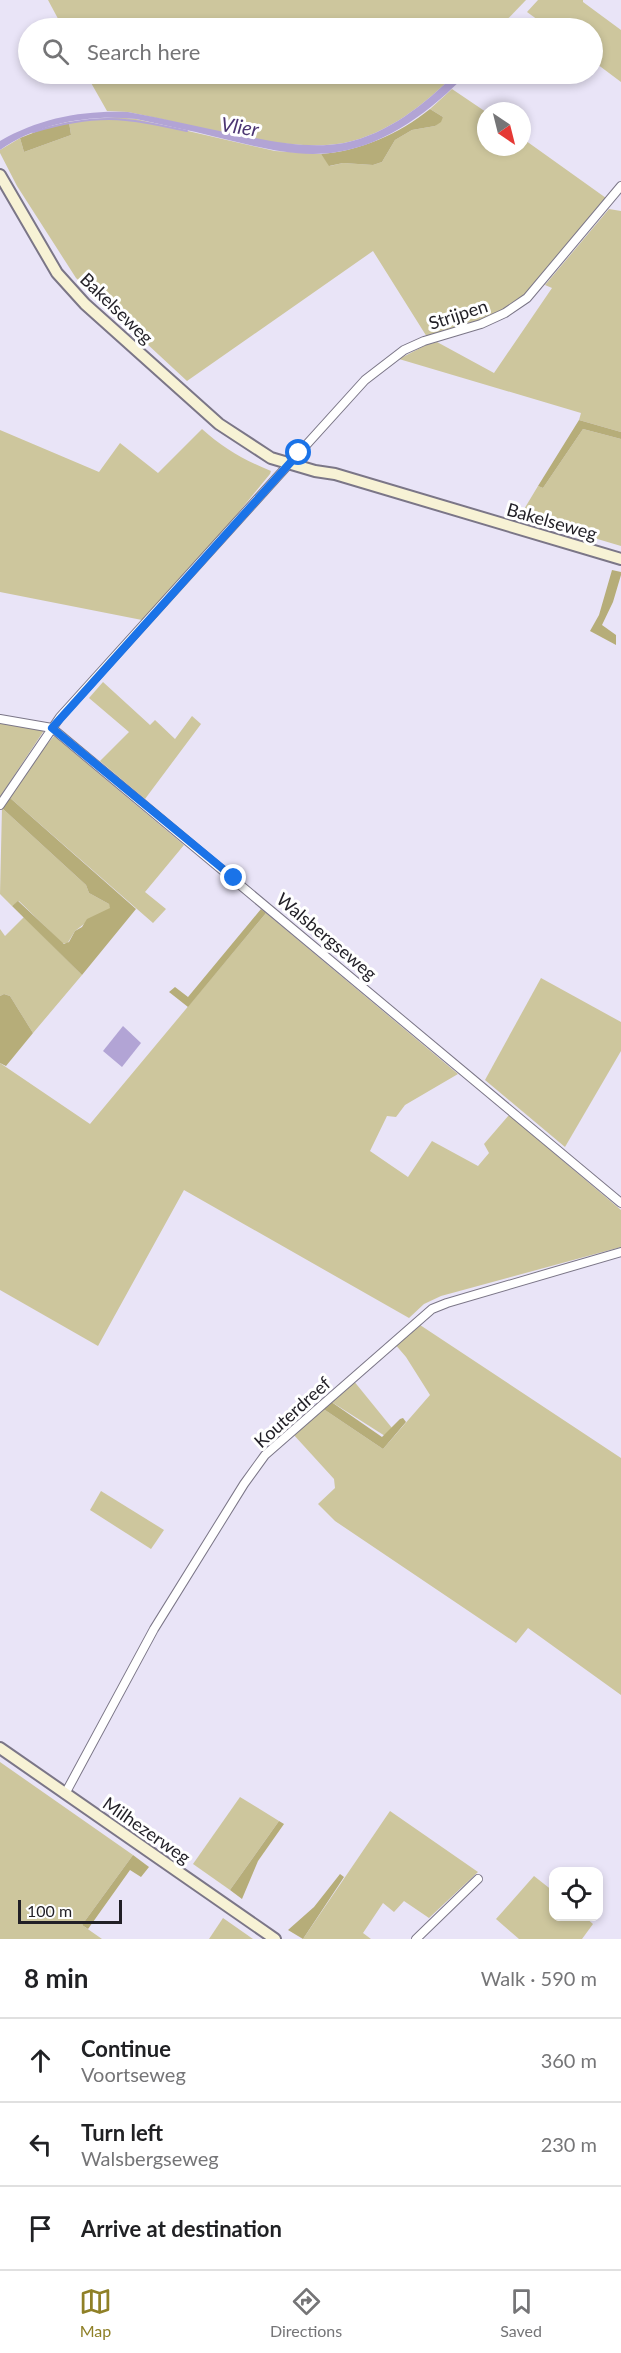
<!DOCTYPE html>
<meta charset="utf-8">
<style>
:root{--surface:#fff;--page:#f6f6f6;--text:#202124;--muted:#757577;--line:#e0e0e0;--accent:#8f8027}
body{margin:0;font-family:Lato,sans-serif;background:var(--page);color:var(--text)}
.controls{position:absolute;right:18px;bottom:18px;display:grid;overflow:hidden;border-radius:12px;box-shadow:0 3px 9px #0003}
.controls button{width:54px;height:54px;display:grid;place-items:center;padding:0;border:0;border-bottom:2px solid var(--line);background:var(--surface);color:var(--text);font:30px sans-serif}
.compass{position:absolute;left:477px;top:102px;width:54px;height:54px;border-radius:50%;background:var(--surface);box-shadow:0 3px 9px #0003;rotate:145deg}
.scale{position:absolute;left:18px;bottom:15px;width:104px;box-sizing:border-box;padding-left:6px;border:3px solid #211f26;border-top:0;font-size:16px;line-height:21px;white-space:nowrap;color:#211f26;-webkit-text-stroke:4px #fff;paint-order:stroke}
.stop{position:absolute;width:18px;height:18px;margin:-14px;border:4px solid #1a73e8;border-radius:50%;background:#fff}
.stop.end{background:#1a73e8;border-color:#fff;box-shadow:0 2px 6px #0008}
.list{margin:0;padding:0;list-style:none}
h2{display:flex;justify-content:space-between;align-items:center;height:78px;margin:0;padding:0 24px;font-size:26px}
h2 small{font-size:20px;font-weight:400;color:var(--muted)}
.list li{display:grid;grid-template-columns:39px 1fr auto;gap:18px;align-items:center;box-sizing:border-box;height:84px;padding:0 24px;border-top:2px solid var(--line)}
.list b{display:block;font-size:22px;white-space:nowrap}
.list p{margin:0;font-size:20px;white-space:nowrap;color:var(--muted)}
.list em{font-size:20px;font-style:normal;color:var(--muted)}
.icon{flex:none;width:33px;height:33px;fill:none;stroke:currentColor;stroke-width:2;stroke-linecap:round;stroke-linejoin:round}
.map{position:relative;flex:none;width:621px;height:1939px;overflow:hidden}
.search{position:absolute;background:var(--surface);box-shadow:0 3px 9px #0003;left:18px;right:18px;top:18px;height:66px;display:flex;align-items:center;gap:15px;box-sizing:border-box;padding:0 21px;border-radius:33px;color:var(--muted);font-size:22px}
.sheet{height:330px;background:var(--surface)}
nav{display:flex;justify-content:space-around;align-items:center;box-sizing:border-box;height:84px;border-top:2px solid var(--line);background:var(--surface);font-size:16px;color:var(--muted)}
nav a{display:grid;justify-items:center;gap:3px}
nav .on{color:var(--accent)}
.map>svg:first-child{display:block}
.green{fill:#cdc69d}
.forest{fill:#b6ad79}
.water{fill:#b2a4d5}
.lines{fill:none;stroke-linecap:round;stroke-linejoin:round}
.stream{stroke:#b2a4d5;stroke-width:2}
.minor-casing{stroke:#7b7687;stroke-width:10}
.secondary-casing{stroke:#7b7687;stroke-width:14}
.minor{stroke:#fff;stroke-width:8}
.secondary{stroke:#f7f2d5;stroke-width:10}
.route{stroke:#1a73e8;stroke-width:8}
.labels{text-anchor:middle;dominant-baseline:central;stroke-width:6;stroke-linejoin:round;paint-order:stroke}
.street-label{font-size:18px;fill:#211f26;stroke:#fff}
.water-label{font-size:20px;font-style:italic;fill:#4b3572;stroke:#fff}
</style>
<div class="map">
<svg width="621" height="1939" viewBox="0 0 621 1939">
<rect width="100%" height="100%" fill="#e9e4f7"/>
<g class="green">
<polygon points="48,0 526,0 499,28 63,28"/>
<polygon points="538,0 583,0 583,2 621,30 621,82 593,61 592,28 549,28 527,12"/>
<path d="M86 74H455C425 104 388 134 344 143 282 154 192 124 128 112L107 111Z"/>
<polygon points="452,89 486,112 486,147 522,147 522,138 606,198 526,294 514,304 501,313 427,337 373,251 187,381 76,278 17,186 0,153 0,150 20,138 24,152 71,135 69,122 117,117 136,119 275,151 321,154 330,166 343,163 373,165 382,162 395,140 412,130 435,126 443,117 430,109"/>
<polygon points="609,209 621,211 621,432 579,420 581,413 399,359 426,345 437,342 494,373 552,288 545,285"/>
<path d="M202 429C223 448 244 460 271 471L270 474 211 546 142 620 0 592V430L99 472 120 443 158 473Z"/>
<polygon points="583,429 621,439 621,546 520,516 538,486 543,488"/>
<polygon points="103,682 150,725 155,720 175,739 192,716 201,724 145,799 100,761 129,732 89,698"/>
<polygon points="0,721 45,729 0,797"/>
<polygon points="54,736 184,845 145,892 166,909 153,923 9,797 37,756"/>
<polygon points="2,808 86,885 89,893 109,904 111,908 84,924 75,931 67,944 62,943 19,901 12,906 0,894"/>
<polygon points="266,913 458,1074 405,1105 396,1117 387,1116 370,1151 408,1177 432,1141 478,1166 489,1153 484,1144 509,1115 621,1210 621,1247 441,1296 424,1304 409,1318 184,1190 98,1346 0,1290 0,1063 90,1124"/>
<polygon points="24,917 82,975 33,1033 10,996 4,994 0,996 0,929 5,936"/>
<polygon points="541,978 621,1022 621,1051 565,1147 485,1080"/>
<polygon points="417,1323 621,1458 621,1695 528,1628 516,1643 335,1521 318,1504 335,1488 334,1479 293,1434 322,1408 383,1449 430,1395 406,1357 394,1343"/>
<polygon points="353,1380 392,1428 385,1436 330,1401"/>
<polygon points="101,1491 164,1530 151,1549 90,1510"/>
<polygon points="0,1762 133,1855 82,1925 102,1939 0,1939"/>
<polygon points="240,1797 279,1821 230,1890 193,1864"/>
<polygon points="390,1811 478,1872 429,1918 404,1901 394,1912 383,1903 363,1933 371,1939 303,1939"/>
<polygon points="534,1876 553,1891 554,1916 585,1917 593,1924 582,1939 519,1939 496,1919"/>
<polygon points="223,1918 253,1939 209,1939"/>
</g>
<g class="forest">
<path d="M430 109 443 117 441 122 435 126 412 130 395 140 382 162 373 165 343 163 329 166 321 154C360 151 399 134 430 109Z"/>
<polygon points="69,122 71,135 24,152 20,138 48,127"/>
<polygon points="579,420 621,432 621,439 583,429 543,488 538,486"/>
<polygon points="612,570 621,572 621,575 613,602 602,625 616,635 616,645 590,631 599,615"/>
<polygon points="9,797 136,909 82,975 12,906 18,901 64,944 69,942 75,931 82,927 87,919 110,908 109,904 89,893 86,885 2,808"/>
<polygon points="261,909 266,913 188,1007 169,992 175,987 188,997"/>
<polygon points="4,994 10,996 33,1033 6,1066 0,1063 0,996"/>
<polygon points="330,1401 382,1437 400,1419 403,1418 406,1422 383,1449 322,1408"/>
<polygon points="279,1821 284,1824 258,1861 242,1899 230,1890"/>
<polygon points="133,1855 149,1867 141,1877 130,1870 88,1929 82,1925"/>
<polygon points="340,1874 344,1877 303,1939 288,1930 314,1907"/>
</g>
<g class="water">
<path d="M455 74H467C431 110 389 144 337 152 296 159 255 146 216 137 189 130 162 125 136 119 90 114 38 123 0 150V141C39 118 84 110 128 112 166 119 203 128 240 135 275 142 309 149 344 143 388 134 425 104 455 74Z"/>
<polygon points="123,1026 141,1043 122,1067 103,1051"/>
</g>
<g class="lines">
<path class="stream" d="M33 132C63 123 95 116 126 120 147 122 167 127 187 131"/>
<g class="minor-casing">
<g id="minor">
<polyline points="0,719 52,728 621,1203"/>
<polyline points="0,805 60,717 365,380 404,350 424,341 481,324 505,313 527,298 621,186"/>
<polyline points="65,1794 154,1629 244,1484 265,1455 432,1309 447,1303 621,1252"/>
<polyline points="416,1939 478,1879"/>
</g>
</g>
<g class="secondary-casing">
<g id="secondary">
<polyline points="0,175 57,273 85,304 219,424 271,458 315,471 335,474 621,559"/>
<polyline points="0,1748 275,1939"/>
</g>
</g>
<use href="#minor" class="minor"/>
<use href="#secondary" class="secondary"/>
</g>
<g class="lines">
<polyline class="route" points="234,878 52,728 299,453"/>
</g>
<g class="labels">
<g class="street-label">
<text transform="translate(117 308) rotate(44)">Bakelseweg</text>
<text transform="translate(458 314) rotate(-18)">Strijpen</text>
<text transform="translate(552 521) rotate(16)">Bakelseweg</text>
<text transform="translate(327 936) rotate(40)">Walsbergseweg</text>
<text transform="translate(292 1412) rotate(-42)">Kouterdreef</text>
<text transform="translate(147 1830) rotate(35)">Milhezerweg</text>
</g>
<g class="water-label">
<text transform="translate(240 126) rotate(9)">Vlier</text>
</g>
</g>
</svg>
<div class="controls">
<button><svg class="icon" aria-label="locate" viewBox="0 0 24 24"><circle cx="12" cy="12" r="6"/><path d="M12 2v4M12 18v4M2 12h4M18 12h4"/></svg></button>
</div>
<svg class="compass" viewBox="-18 -18 36 36"><path d="M0-13l5 13h-10z" fill="#e53935"/><path d="M0 13l5-13h-10z" fill="#757577"/></svg>
<div class="scale">100 m</div>
<div class="stop" style="left:299px;top:453px"></div>
<div class="stop end" style="left:234px;top:878px"></div>
<div class="search"><svg class="icon" aria-label="search" viewBox="0 0 24 24"><circle cx="10" cy="10" r="6"/><path d="M15 15l6 6"/></svg>Search here</div>
</div>
<section class="sheet">
<h2>8 min<small>Walk · 590 m</small></h2>
<ul class="list">
<li><svg class="icon" aria-label="ahead" viewBox="0 0 24 24"><path d="M12 20V5M6 11l6-6 6 6"/></svg><div><b>Continue</b><p>Voortseweg</p></div><em>360 m</em></li>
<li><svg class="icon" aria-label="left" viewBox="0 0 24 24"><path d="M17 20v-9H6M10 6l-5 5 5 5"/></svg><div><b>Turn left</b><p>Walsbergseweg</p></div><em>230 m</em></li>
<li><svg class="icon" aria-label="arrive" viewBox="0 0 24 24"><path d="M6 21V4h12l-3 4 3 4H6"/></svg><div><b>Arrive at destination</b></div></li>
</ul>
</section>
<nav>
<a class="on"><svg class="icon" aria-label="map" viewBox="0 0 24 24"><path d="M3 6l6-2 6 2 6-2v14l-6 2-6-2-6 2zM9 4v14M15 6v14"/></svg>Map</a>
<a><svg class="icon" aria-label="directions" viewBox="0 0 24 24"><path d="M12 3l9 9-9 9-9-9zM9 14v-3h6M13 9l2 2-2 2"/></svg>Directions</a>
<a><svg class="icon" aria-label="saved" viewBox="0 0 24 24"><path d="M7 4h10v16l-5-4-5 4z"/></svg>Saved</a>
</nav>
